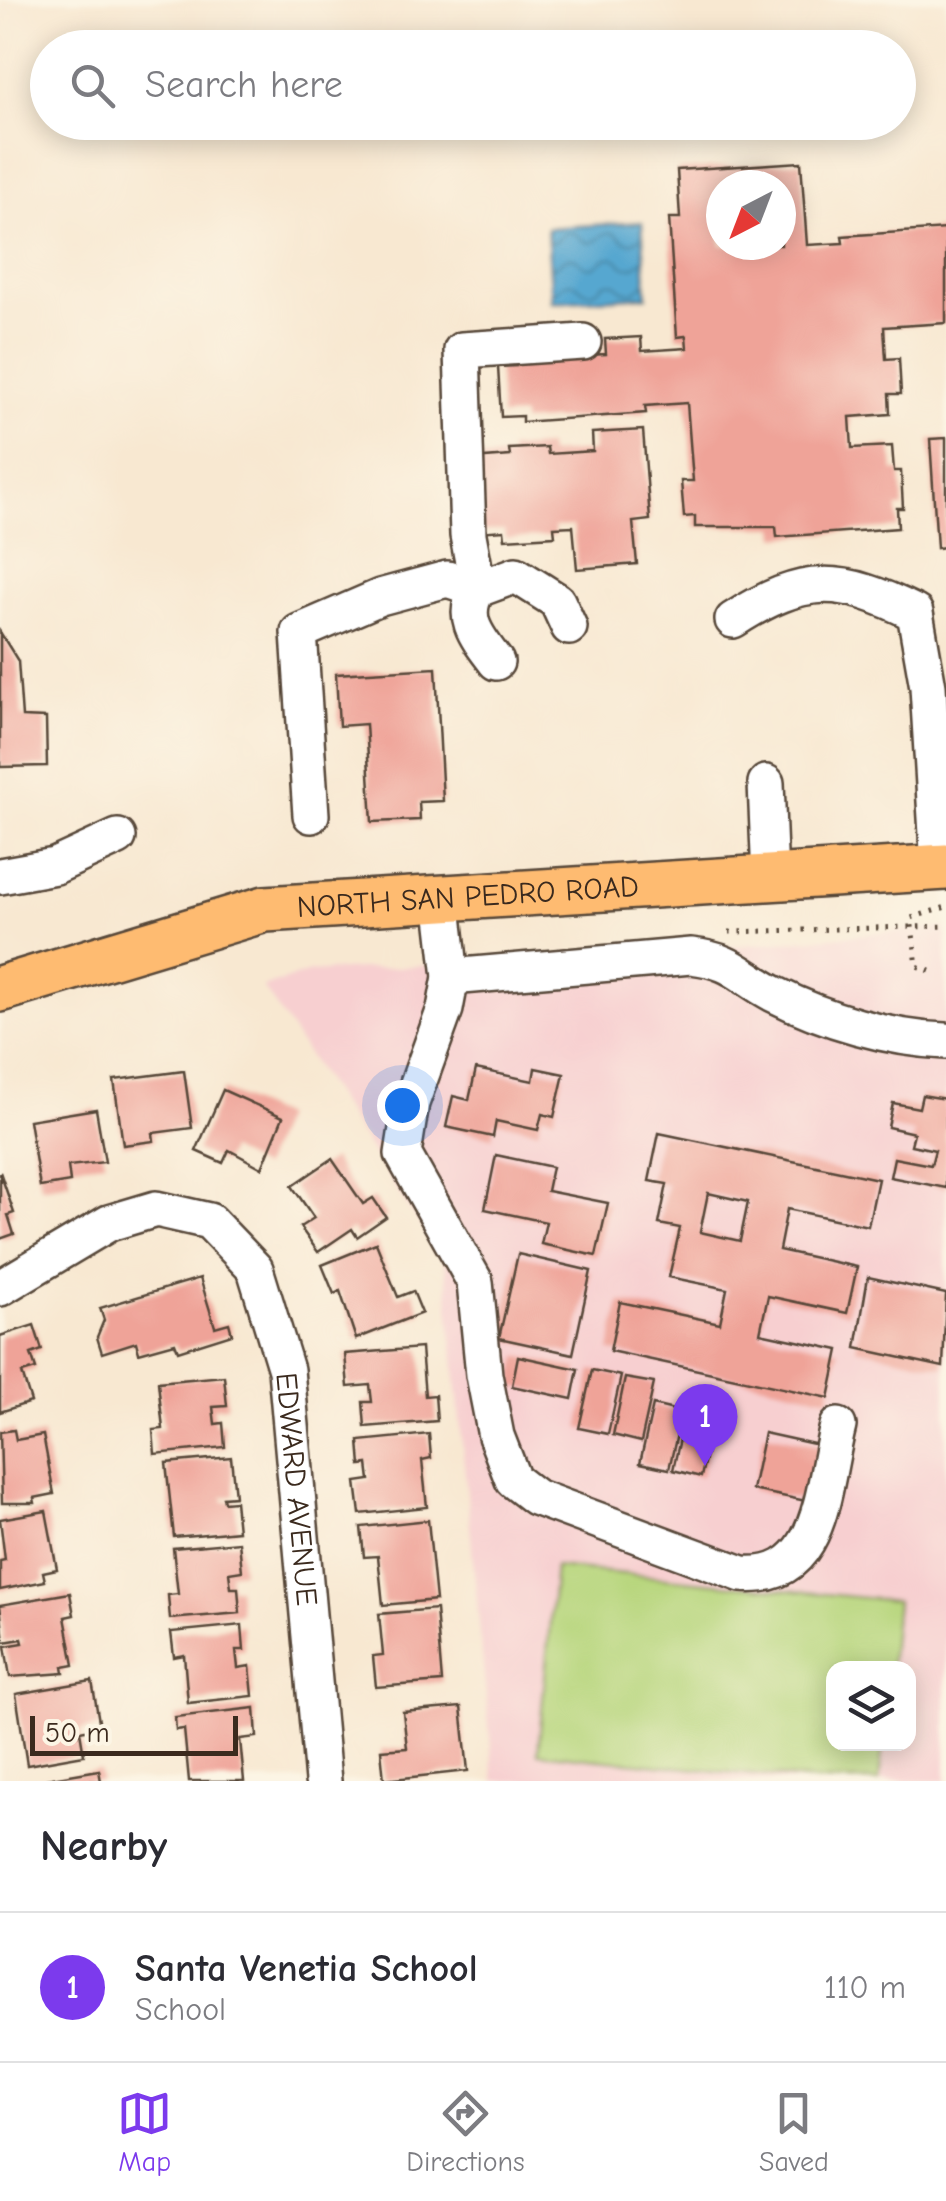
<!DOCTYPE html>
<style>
:root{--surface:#fff;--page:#f2f2f3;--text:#2b2b33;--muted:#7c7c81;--line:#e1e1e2;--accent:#7c3aed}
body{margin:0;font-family:"Comic Neue",sans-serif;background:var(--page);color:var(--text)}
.controls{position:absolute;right:30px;bottom:30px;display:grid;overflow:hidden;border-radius:20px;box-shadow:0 5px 25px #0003}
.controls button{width:90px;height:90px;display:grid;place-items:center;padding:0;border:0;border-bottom:2px solid var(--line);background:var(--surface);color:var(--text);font:50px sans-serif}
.compass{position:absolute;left:706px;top:170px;width:90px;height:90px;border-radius:50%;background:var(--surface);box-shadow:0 5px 25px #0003;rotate:222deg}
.scale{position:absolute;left:30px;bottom:25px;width:208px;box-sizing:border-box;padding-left:10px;border:5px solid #3b2a1e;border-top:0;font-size:28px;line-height:35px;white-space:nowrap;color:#3b2a1e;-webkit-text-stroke:8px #fcf5e5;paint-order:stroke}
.you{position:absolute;left:402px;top:1105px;width:35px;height:35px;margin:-25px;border:8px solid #fff;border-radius:50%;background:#1a73e8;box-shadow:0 0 0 15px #1a73e833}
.badge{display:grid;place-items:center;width:65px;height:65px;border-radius:50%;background:var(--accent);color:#fff;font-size:32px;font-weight:700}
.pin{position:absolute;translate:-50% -82px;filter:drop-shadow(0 2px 5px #0008)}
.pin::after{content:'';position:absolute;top:52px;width:35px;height:30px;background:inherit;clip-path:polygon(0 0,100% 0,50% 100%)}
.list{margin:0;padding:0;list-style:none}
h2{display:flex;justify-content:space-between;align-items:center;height:130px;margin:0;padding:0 40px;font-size:42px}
h2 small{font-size:32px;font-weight:400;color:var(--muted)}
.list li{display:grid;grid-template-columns:65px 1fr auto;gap:30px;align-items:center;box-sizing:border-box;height:150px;padding:0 40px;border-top:2px solid var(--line)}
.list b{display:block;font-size:38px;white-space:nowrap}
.list p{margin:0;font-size:32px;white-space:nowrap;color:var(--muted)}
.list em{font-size:32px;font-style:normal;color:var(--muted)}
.icon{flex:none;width:55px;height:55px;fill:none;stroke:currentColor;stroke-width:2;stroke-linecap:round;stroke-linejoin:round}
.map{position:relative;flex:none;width:946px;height:1781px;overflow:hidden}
.search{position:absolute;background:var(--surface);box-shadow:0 5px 25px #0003;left:30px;right:30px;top:30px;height:110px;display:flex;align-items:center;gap:25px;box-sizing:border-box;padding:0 35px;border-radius:55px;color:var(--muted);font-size:38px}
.sheet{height:280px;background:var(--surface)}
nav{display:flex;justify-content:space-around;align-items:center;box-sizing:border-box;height:140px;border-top:2px solid var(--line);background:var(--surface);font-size:28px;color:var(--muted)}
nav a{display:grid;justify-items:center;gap:5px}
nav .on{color:var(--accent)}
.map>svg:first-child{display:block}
.built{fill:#f7cfd0;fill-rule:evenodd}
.park{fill:#b7d67d;stroke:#79804e;stroke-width:2.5}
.water{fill:url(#water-waves);stroke:#486877;stroke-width:2.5}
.building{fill:#efa398;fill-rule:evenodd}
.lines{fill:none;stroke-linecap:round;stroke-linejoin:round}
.minor-casing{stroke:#574639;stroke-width:40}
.major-casing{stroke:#574639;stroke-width:50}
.path{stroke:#574639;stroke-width:5;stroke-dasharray:2.5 8;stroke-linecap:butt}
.minor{stroke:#fff;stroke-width:35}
.major{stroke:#febb71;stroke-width:45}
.labels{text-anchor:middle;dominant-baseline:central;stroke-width:9;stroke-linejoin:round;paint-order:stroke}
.street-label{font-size:30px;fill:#3b2a1e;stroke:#fcf5e5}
</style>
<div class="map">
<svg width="946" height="1781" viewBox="0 0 946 1781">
<defs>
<pattern id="water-waves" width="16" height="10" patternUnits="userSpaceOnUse" patternTransform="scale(2.5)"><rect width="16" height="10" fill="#56a7d0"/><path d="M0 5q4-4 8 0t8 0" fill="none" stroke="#4888a8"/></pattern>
</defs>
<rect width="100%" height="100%" fill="#fcf5e5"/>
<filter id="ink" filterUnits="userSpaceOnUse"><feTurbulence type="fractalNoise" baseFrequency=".01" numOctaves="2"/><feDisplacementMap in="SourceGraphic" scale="20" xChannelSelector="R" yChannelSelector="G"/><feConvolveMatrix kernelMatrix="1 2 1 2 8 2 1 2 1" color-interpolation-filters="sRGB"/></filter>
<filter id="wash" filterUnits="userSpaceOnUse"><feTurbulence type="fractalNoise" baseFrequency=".0048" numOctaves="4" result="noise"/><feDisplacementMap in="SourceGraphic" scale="40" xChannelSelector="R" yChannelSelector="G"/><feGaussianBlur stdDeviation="2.25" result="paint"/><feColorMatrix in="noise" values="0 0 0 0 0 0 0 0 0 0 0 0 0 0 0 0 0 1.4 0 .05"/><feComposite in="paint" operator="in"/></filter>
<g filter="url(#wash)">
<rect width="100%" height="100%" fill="#f8e8d1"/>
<path class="built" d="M946 927V1781H494L445 1263 263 987 310 972 681 951ZM834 1668H908V1744H834Z"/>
<polygon class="park" points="555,1567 896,1601 890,1668 834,1668 834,1744 883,1744 879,1781 817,1781 538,1753"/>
<polygon class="water" points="642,222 647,296 552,302 547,228"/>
<g id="blocks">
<g class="building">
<path d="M801 162 807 245 843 243 842 236 946 229V323L884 327 886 359 899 358 901 394H889L890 414 850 417 852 448 892 446 894 471H901L903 508H897L898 528 777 537 776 527H695V516L684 517 681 481H693L687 403 645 406 646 413 522 422V416L501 417 498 367 516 366V359L606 354 605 339 641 337 642 351 687 348 686 336 677 337 669 218H680L677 170ZM721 185H781V245H721Z"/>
<polygon points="643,430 650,520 633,522 637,564 577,569 573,526 554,527 555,536 505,539 504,530 478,532 472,459 510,456 509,449 547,447 548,454 593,451 592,433"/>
<polygon points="946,438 946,547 937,548 930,439"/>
<polygon points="0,632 18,661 22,717 46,718 47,766 0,767"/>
<polygon points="436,668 443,801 419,802 420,820 372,822 366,724 339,726 336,674"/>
<polygon points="535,1068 564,1074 554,1117 542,1114 538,1130 496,1121 493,1137 446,1127 453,1096 469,1100 476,1069 533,1081"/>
<polygon points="184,1071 192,1128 153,1133 154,1141 123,1145 114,1080"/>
<polygon points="223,1090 283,1117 262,1168 229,1150 223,1163 196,1151"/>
<polygon points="922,1095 946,1099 946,1188 890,1177 894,1158 931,1165 935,1150 911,1145 914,1133 888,1127 893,1103 919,1108"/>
<polygon points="96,1109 105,1162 68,1166 70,1182 40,1187 29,1120"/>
<path d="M659 1133 878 1179 868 1226 787 1209 779 1250 857 1267 847 1313 768 1296 760 1333 839 1350 829 1398 610 1351 620 1302 720 1323 727 1289 669 1277 680 1228 659 1224 667 1184 649 1181ZM708 1193 748 1202 740 1241 700 1232Z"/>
<polygon points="496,1155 552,1167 547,1191 608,1203 596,1256 541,1244 546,1222 485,1209"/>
<polygon points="332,1159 363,1204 373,1198 386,1217 357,1237 352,1229 318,1252 300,1227 314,1218 292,1186"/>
<polygon points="0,1172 14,1213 8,1215 14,1234 0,1239"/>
<polygon points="376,1243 398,1297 413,1291 422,1313 356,1339 340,1291 334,1294 322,1265"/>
<polygon points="518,1254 591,1271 573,1354 499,1338"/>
<polygon points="868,1277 946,1294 943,1367 856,1348"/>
<polygon points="200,1278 215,1327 229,1323 232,1334 178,1351 175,1343 139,1353 136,1342 102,1353 97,1337 104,1320 100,1308"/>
<polygon points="34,1325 42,1350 31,1354 36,1369 22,1373 31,1402 0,1412 0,1336"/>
<polygon points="421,1348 425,1396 435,1395 437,1421 365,1427 363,1402 372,1402 370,1385 348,1387 345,1354"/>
<polygon points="518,1356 578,1369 572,1399 512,1386"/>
<polygon points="592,1370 621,1376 608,1434 579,1428"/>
<polygon points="224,1376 227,1406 213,1407 215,1424 223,1423 225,1447 155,1454 153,1430 163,1429 158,1382"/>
<polygon points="625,1378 654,1383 641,1442 613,1435"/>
<polygon points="653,1405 682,1412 669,1469 640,1463"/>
<polygon points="686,1412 714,1418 701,1477 673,1470"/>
<polygon points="14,1430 16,1440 43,1435 54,1494 34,1498 35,1503 2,1503 0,1432"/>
<polygon points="764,1433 823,1446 811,1502 752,1490"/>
<polygon points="429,1434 431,1458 422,1460 427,1507 360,1514 356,1482 370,1480 368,1464 361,1465 359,1441"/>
<polygon points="231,1457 235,1496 223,1497 224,1502 235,1501 238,1531 174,1537 166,1463"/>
<polygon points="46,1511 57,1569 43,1572 45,1581 0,1590 0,1561 5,1560 0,1519"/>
<polygon points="428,1520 436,1600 383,1605 378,1556 364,1557 361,1527"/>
<polygon points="239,1542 242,1571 229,1573 231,1588 238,1588 240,1613 170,1619 168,1595 178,1594 173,1548"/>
<polygon points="70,1593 74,1615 65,1617 74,1665 63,1667 64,1673 10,1677 5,1646 23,1643 22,1639 4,1642 0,1605"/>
<polygon points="436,1609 442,1682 376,1687 373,1656 383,1655 379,1614"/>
<polygon points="242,1625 244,1650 236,1650 238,1668 250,1666 253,1696 188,1703 184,1655 174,1657 171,1632"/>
<polygon points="92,1681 100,1727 80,1731 84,1755 27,1765 16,1694"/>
<polygon points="461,1707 468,1771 384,1780 381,1750 407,1748 403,1712"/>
<polygon points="255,1708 257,1737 240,1739 244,1781 189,1781 184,1729 176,1730 175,1717"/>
<polygon points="99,1770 101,1781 46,1781 46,1779"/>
</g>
</g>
</g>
<g filter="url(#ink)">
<use href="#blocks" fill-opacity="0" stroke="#574639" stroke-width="2.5"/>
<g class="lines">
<g class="minor-casing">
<g id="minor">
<path d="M733 620C804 574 841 576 915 613L928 687 939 867"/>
<path d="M496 662C478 638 459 617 478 589L516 575 557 601 569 627"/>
<polyline points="766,783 770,878"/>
<polyline points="311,815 299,632 380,597 447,579 478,589 468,535 462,350 583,342"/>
<polyline points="0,876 55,866 118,837"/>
<path d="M442 898 451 977 445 1009 411 1103 403 1154 475 1282 484 1375 496 1436 513 1480 535 1497 742 1574C823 1581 822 1488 838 1426"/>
<path d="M451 977 691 956C735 961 738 975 774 994 825 1020 889 1039 946 1041"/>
<path id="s1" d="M0 1288 109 1223 156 1209 209 1221 255 1269 286 1370 323 1781"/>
</g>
</g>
<g class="major-casing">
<g id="major">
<path id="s2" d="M0 989 265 909 946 867"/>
</g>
</g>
<g class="path">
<polyline points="729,932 946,926"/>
<polyline points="930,971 917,966 911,918 946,907"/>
</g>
<use href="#minor" class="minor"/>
<use href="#major" class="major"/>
</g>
</g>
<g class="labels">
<g class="street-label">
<text stroke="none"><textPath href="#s2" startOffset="480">NORTH SAN PEDRO ROAD</textPath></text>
<text stroke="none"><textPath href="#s1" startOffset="522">EDWARD AVENUE</textPath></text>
</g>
</g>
</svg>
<div class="controls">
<button><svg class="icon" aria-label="layers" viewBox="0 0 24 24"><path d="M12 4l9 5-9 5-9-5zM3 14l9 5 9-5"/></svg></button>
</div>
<svg class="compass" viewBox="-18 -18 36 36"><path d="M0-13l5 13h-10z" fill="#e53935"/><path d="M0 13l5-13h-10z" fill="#7c7c81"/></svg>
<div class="scale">50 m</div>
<div class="you"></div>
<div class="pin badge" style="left:705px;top:1466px">1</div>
<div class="search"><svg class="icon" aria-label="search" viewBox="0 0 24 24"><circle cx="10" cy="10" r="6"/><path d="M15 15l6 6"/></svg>Search here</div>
</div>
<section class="sheet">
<h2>Nearby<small></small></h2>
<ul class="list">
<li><span class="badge">1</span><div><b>Santa Venetia School</b><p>School</p></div><em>110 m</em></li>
</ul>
</section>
<nav>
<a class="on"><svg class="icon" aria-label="map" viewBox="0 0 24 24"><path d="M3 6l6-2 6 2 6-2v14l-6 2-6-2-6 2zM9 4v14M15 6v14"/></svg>Map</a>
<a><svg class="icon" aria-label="directions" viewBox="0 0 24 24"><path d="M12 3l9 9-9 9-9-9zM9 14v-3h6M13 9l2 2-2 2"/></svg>Directions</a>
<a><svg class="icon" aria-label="saved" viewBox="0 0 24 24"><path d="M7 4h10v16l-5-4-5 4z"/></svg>Saved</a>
</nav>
